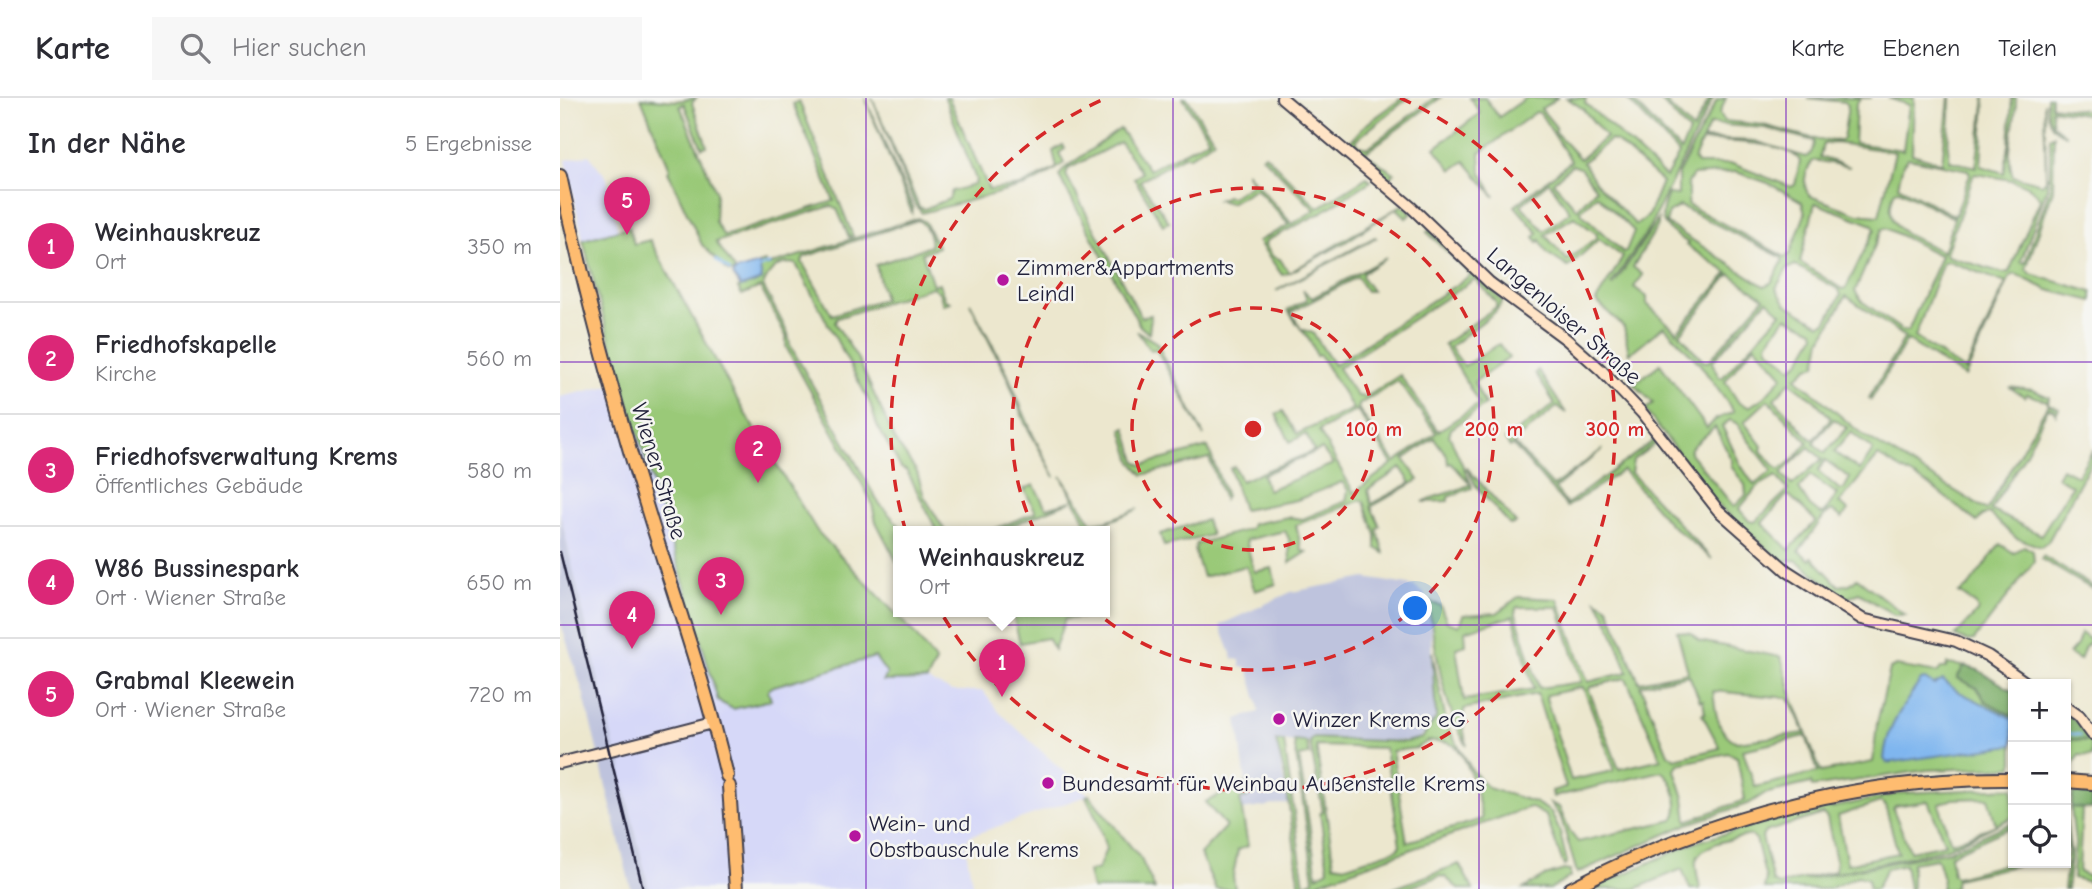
<!DOCTYPE html>
<html lang="de">
<meta charset="utf-8">
<style>
:root{--surface:#fff;--page:#f7f7f7;--text:#2b2b33;--muted:#7c7c81;--line:#e1e1e2;--accent:#db2777}
body{margin:0;font-family:"Comic Neue",sans-serif;background:var(--page);color:var(--text)}
.controls{position:absolute;right:21px;bottom:21px;display:grid;overflow:hidden;border-radius:0px;box-shadow:0 2px 5px #0004}
.controls button{width:63px;height:63px;display:grid;place-items:center;padding:0;border:0;border-bottom:2px solid var(--line);background:var(--surface);color:var(--text);font:35px sans-serif}
.you{position:absolute;left:856px;top:511px;width:24px;height:24px;margin:-18px;border:5px solid #fff;border-radius:50%;background:#1a73e8;box-shadow:0 0 0 10px #1a73e833}
.badge{display:grid;place-items:center;width:46px;height:46px;border-radius:50%;background:var(--accent);color:#fff;font-size:23px;font-weight:700}
.pin{position:absolute;translate:-50% -58px;filter:drop-shadow(0 2px 4px #0008)}
.pin::after{content:'';position:absolute;top:37px;width:24px;height:21px;background:inherit;clip-path:polygon(0 0,100% 0,50% 100%)}
.popup{position:absolute;left:333px;top:428px;width:217px;height:91px;box-sizing:border-box;display:grid;place-content:center;border-radius:0px;background:var(--surface);filter:drop-shadow(0 2px 5px #0005);font-size:23px;white-space:nowrap;color:var(--muted)}
.popup b{font-size:26px;color:var(--text)}
.popup::after{content:'';position:absolute;left:50%;top:100%;margin-left:-14px;border:14px solid transparent;border-top-color:var(--surface)}
.list{margin:0;padding:0;list-style:none}
h2{display:flex;justify-content:space-between;align-items:center;height:91px;margin:0;padding:0 28px;font-size:30px}
h2 small{font-size:23px;font-weight:400;color:var(--muted)}
.list li{display:grid;grid-template-columns:46px 1fr auto;gap:21px;align-items:center;box-sizing:border-box;height:112px;padding:0 28px;border-top:2px solid var(--line)}
.list b{display:block;font-size:26px;white-space:nowrap}
.list p{margin:0;font-size:23px;white-space:nowrap;color:var(--muted)}
.list em{font-size:23px;font-style:normal;color:var(--muted)}
.icon{flex:none;width:38px;height:38px;fill:none;stroke:currentColor;stroke-width:2;stroke-linecap:round;stroke-linejoin:round}
.map{position:relative;flex:none;width:1532px;height:791px;overflow:hidden}
header{display:flex;align-items:center;gap:42px;box-sizing:border-box;height:98px;padding:0 35px;background:var(--surface);border-bottom:2px solid var(--line)}
header strong{font-size:33px}
nav{display:flex;gap:38px;margin-inline-start:auto;font-size:24px}
.search{width:490px;height:63px;background:var(--page);display:flex;align-items:center;gap:18px;box-sizing:border-box;padding:0 24px;border-radius:0px;color:var(--muted);font-size:26px}
main{display:flex}
aside{flex:1;background:var(--surface)}
.map>svg:first-child{display:block}
.built{fill:#d6d8f8}
.industrial{fill:#bec3dd}
.green{fill:#9ac978;stroke:#5e765a;stroke-width:2;fill-rule:evenodd}
.forest{fill:#7bad68;stroke:#4e6852;stroke-width:2}
.water{fill:#7fb6ef;stroke:#506c95;stroke-width:2}
.lines{fill:none;stroke-linecap:round;stroke-linejoin:round}
.stream{stroke:#7fb6ef;stroke-width:2.5}
.secondary-casing{stroke:#404051;stroke-width:14}
.primary-casing{stroke:#404051;stroke-width:16}
.secondary{stroke:#ffe4c6;stroke-width:10}
.primary{stroke:#febc70;stroke-width:12}
.rail{stroke:#22223b;stroke-width:2.5}
.grid{fill:none;stroke:#7b2cbf;stroke-width:2;stroke-opacity:0.55}
.ring{fill:none;stroke:#d62828;stroke-width:3.5;stroke-dasharray:12 9}
.poi-dot{fill:#b5179e;stroke:#f6f6f2;stroke-width:2.5}
.labels{text-anchor:middle;dominant-baseline:central;stroke-width:5;stroke-linejoin:round;paint-order:stroke}
.poi-label{font-size:23px;fill:#22223b;stroke:#f6f6f2;text-anchor:start}
.street-label{font-size:23px;fill:#22223b;stroke:#f6f6f2}
.centre{fill:#d62828;stroke:#f6f6f2;stroke-width:3.5}
.ring-label{font-size:21px;text-anchor:middle;font-weight:bold;fill:#d62828;stroke:#f6f6f2;stroke-width:5;stroke-linejoin:round;paint-order:stroke}
</style>
<header>
<strong>Karte</strong>
<div class="search"><svg class="icon" aria-label="search" viewBox="0 0 24 24"><circle cx="10" cy="10" r="6"/><path d="M15 15l6 6"/></svg>Hier suchen</div>
<nav><a>Karte</a><a>Ebenen</a><a>Teilen</a></nav>
</header>
<main>
<aside>
<h2>In der Nähe<small>5 Ergebnisse</small></h2>
<ul class="list">
<li><span class="badge">1</span><div><b>Weinhauskreuz</b><p>Ort</p></div><em>350 m</em></li>
<li><span class="badge">2</span><div><b>Friedhofskapelle</b><p>Kirche</p></div><em>560 m</em></li>
<li><span class="badge">3</span><div><b>Friedhofsverwaltung Krems</b><p>Öffentliches Gebäude</p></div><em>580 m</em></li>
<li><span class="badge">4</span><div><b>W86 Bussinespark</b><p>Ort · Wiener Straße</p></div><em>650 m</em></li>
<li><span class="badge">5</span><div><b>Grabmal Kleewein</b><p>Ort · Wiener Straße</p></div><em>720 m</em></li>
</ul>
</aside>
<div class="map">
<svg width="1532" height="791" viewBox="0 0 1532 791">
<rect width="100%" height="100%" fill="#f6f6f2"/>
<filter id="ink" filterUnits="userSpaceOnUse"><feTurbulence type="fractalNoise" baseFrequency=".0143" numOctaves="2"/><feDisplacementMap in="SourceGraphic" scale="14" xChannelSelector="R" yChannelSelector="G"/><feConvolveMatrix kernelMatrix="1 2 1 2 8 2 1 2 1" color-interpolation-filters="sRGB"/></filter>
<filter id="wash" filterUnits="userSpaceOnUse"><feTurbulence type="fractalNoise" baseFrequency=".00686" numOctaves="4" result="noise"/><feDisplacementMap in="SourceGraphic" scale="28" xChannelSelector="R" yChannelSelector="G"/><feGaussianBlur stdDeviation="1.57" result="paint"/><feColorMatrix in="noise" values="0 0 0 0 0 0 0 0 0 0 0 0 0 0 0 0 0 1.4 0 .05"/><feComposite in="paint" operator="in"/></filter>
<g filter="url(#wash)">
<rect width="100%" height="100%" fill="#ece7ce"/>
<g class="built">
<polygon points="29,57 47,80 58,132 23,142 6,62"/>
<polygon points="61,285 132,505 158,603 210,602 208,592 213,588 315,559 327,576 323,582 367,582 391,593 423,593 438,613 529,697 410,738 405,746 413,791 89,791 62,679 62,661 56,658 0,415 0,299"/>
</g>
<g class="industrial">
<polygon points="0,415 56,657 62,661 62,679 89,791 71,791 23,594 0,523"/>
<polygon points="805,480 854,488 864,495 871,526 872,574 875,575 876,612 873,627 855,643 753,640 750,644 716,643 728,705 682,712 680,701 688,698 677,621 699,614 698,606 688,570 680,569 680,562 673,561 660,527 731,494"/>
</g>
<g class="green">
<polygon points="81,0 116,3 136,0 132,5 147,48 142,50 124,6 120,8 156,94 155,124 164,138 274,103 233,6 239,3 293,138 289,139 277,111 271,108 156,144 176,173 169,174 142,147 108,74 110,71"/>
<polygon points="305,0 353,110 352,115"/>
<path d="M312 0 359 109 364 111 389 101 392 93 414 87 416 82 385 0H389L429 92 460 88 497 70 493 53 503 47 505 51 499 55 504 65C492 75 479 82 465 88L362 115 355 107Z"/>
<polygon points="623,0 627,0 654,42 629,59 626,57 580,83 609,124 603,127 574,80 582,75 560,44 508,71 506,77 581,219 591,217 589,236 580,228 499,78 504,71 560,31 589,72 649,41"/>
<polygon points="842,0 848,0 796,42 798,47 807,50 874,0 880,0 805,55 834,75 829,81 788,46 804,28"/>
<path d="M910 0H925L939 19 966 0H997L981 11 996 29 995 34 1020 61 1046 39 1023 11 1007 0H1026L1025 5 1106 79 1119 56 1066 0H1070L1121 53 1129 34 1098 0H1108L1107 6 1133 32 1150 0H1153L1088 132 1051 187 1053 188 1098 121V127L1073 169 1083 177 1074 189 1087 199V206L1117 234 1168 175 1126 147 1128 145C1104 129 1095 125 1108 96L1118 97V76L1157 2 1166 0 1160 15 1164 23 1203 27 1259 42 1280 43 1283 41 1288 8 1285 4 1247 0H1312H1301L1296 6 1294 45 1343 52 1349 7 1328 0H1354L1352 56 1382 65 1389 0H1391L1388 50 1390 63 1416 69 1425 0 1421 68 1444 75 1449 47 1452 0H1456C1457 25 1444 53 1453 78L1482 86 1486 82 1484 4 1487 89 1461 164 1465 165 1490 90V40L1494 37 1493 92 1466 171 1471 176 1532 194V203L1488 192 1455 176 1450 179 1405 279 1347 242 1311 302 1309 300 1345 239 1286 198 1261 242 1256 267 1248 269 1236 280 1304 338 1427 412 1488 306 1487 303 1467 296 1465 299 1449 289 1473 292 1489 299 1488 306 1499 310 1496 316 1495 312 1488 310 1466 355 1431 412 1481 437 1512 388 1497 379 1502 370 1517 378 1532 353V362L1488 444 1481 449 1456 440 1430 416 1423 417 1417 424 1371 388 1318 358 1279 405 1288 412 1282 420 1272 412 1264 418 1239 453 1250 462 1252 459 1279 488 1290 486 1297 480 1345 517H1334L1299 495 1286 501 1236 462 1221 463 1159 408 1085 312 1093 305 1074 286 1100 266 1147 330 1156 321 1174 314 1139 265 1104 228 1069 256 1064 229 1036 203 1063 159 1039 141 1008 169 987 155 980 142 978 144 974 139 978 135 955 108 1011 63 980 15 976 14 920 55 921 74 935 99 905 63 892 72 875 50 920 15ZM1150 26 1205 30 1254 43C1254 49 1252 58 1245 59L1195 43 1143 41ZM1050 42 1057 44 1102 84 1088 118 1076 127 1036 85 1023 64ZM1142 43C1164 43 1228 43 1240 63L1235 87 1231 89 1173 66H1137L1134 61ZM1276 45 1335 54 1319 118 1298 116 1250 98C1241 88 1245 71 1254 62L1290 69 1260 59 1263 46ZM1348 60 1408 72 1410 76 1395 118 1338 88 1343 66ZM1012 67 1020 70 1036 91 1017 111 993 84ZM1176 74 1208 85 1242 104 1245 116 1230 156 1225 159 1128 107V85L1133 77ZM1414 76C1433 79 1473 81 1480 102L1449 174 1443 175 1387 158 1386 155ZM989 84 1010 114 984 133 961 107ZM1339 92 1394 120 1383 154C1354 139 1318 131 1335 93ZM1037 97 1074 133 1066 153 1063 154 1022 116 1021 112ZM1255 105 1313 127 1315 131 1286 190 1282 191 1240 164ZM1120 108 1221 159 1223 163 1211 185 1204 188 1106 125 1109 114ZM1014 119 1037 136 1036 140 1007 162 985 137ZM1326 130 1381 158 1348 233H1343L1303 204 1295 193 1322 131ZM1388 163 1446 185 1405 273 1355 239 1383 164ZM1235 167 1279 192 1281 197 1266 224 1260 226 1226 206 1216 190 1227 171ZM1170 176 1204 200 1148 264 1143 263 1120 236ZM1207 202 1221 215 1162 280 1159 279 1152 264ZM1226 219 1254 232 1255 237 1240 263 1231 270 1208 250 1207 245ZM1195 247 1223 278 1204 299 1189 309 1179 305 1165 283ZM1230 284 1254 302 1271 320 1254 341H1251L1214 301ZM1208 302 1248 344 1235 360 1219 372 1201 353 1202 348 1184 324ZM1274 321 1287 330 1265 355 1254 346 1255 342ZM1170 322 1178 326C1187 344 1201 356 1212 373L1194 387 1180 366 1162 328ZM1155 329 1172 363 1171 368 1185 387 1186 397 1174 409 1130 355 1131 350ZM1291 334 1313 352 1300 372 1274 354ZM1249 349 1262 361 1232 387 1221 375ZM1265 362 1290 380 1284 391 1280 392 1258 373ZM1250 377 1277 396 1264 415 1260 416 1250 408 1239 391ZM1216 378 1228 392 1195 424 1189 423 1179 411 1197 389ZM1226 398H1230L1256 423 1229 452 1202 425Z"/>
<path d="M1487 0H1491V8L1532 13V17L1491 11 1493 27 1506 37C1487 31 1487 17 1487 0Z"/>
<polygon points="705,56 758,110 807,79 811,83 759,116 706,143 705,147 713,159 720,161 729,175 842,107 852,115 846,120 837,110 784,145 729,175 722,177 698,143 729,127 696,90 670,105 658,102 666,98 671,99 692,86 686,74 732,126 755,112 702,58"/>
<path d="M358 120 365 124 378 149 362 155 373 187 379 185 385 202 390 204 383 207 379 194 372 189 277 220 275 225 299 263 336 344 357 374 364 398 385 433H377L347 373 341 370 317 327 310 305 236 166C219 162 208 174 203 188L228 235 230 247 318 404 344 433H339V468L316 424 311 402 226 249V238L200 189 182 197 178 190 202 182 199 166 205 164 206 168ZM358 122C366 127 372 139 370 148L316 167 324 201 272 217 242 164 244 159Z"/>
<path d="M69 129 74 146 90 142 183 312 257 433 352 533 376 564 367 582 323 583 327 576 315 559 214 588 208 592 211 602 173 611 158 603C115 444 62 300 23 142Z"/>
<path d="M870 132 943 203 935 214 890 249 904 268 939 246 949 260 914 284 925 307 891 331 889 337 911 386 912 390 888 399V403L863 404C878 396 894 395 911 386L891 365 888 366 887 358 874 340 844 361 859 382 811 409 820 428 817 431 824 455 816 450V437L804 404 801 402 736 427 742 453 747 454 730 465 729 441 725 433 686 442 694 474 712 470 716 486 695 493 686 468 643 479 635 455 636 446 690 431 692 426 728 419 743 421 786 403 788 392 782 384 737 402 683 412 670 370 674 368 681 383 754 353 746 336 730 344 716 316 723 313 737 336 793 311 760 257 756 258C753 242 736 227 728 212L747 202 743 192 752 200 826 160 803 175 802 179 812 193H806L797 179 731 214 741 231 753 235 774 267 911 177 867 134ZM915 181 936 204V209L884 246 919 306 878 333 840 277 806 299 797 298 778 270ZM838 283 876 335 835 364 798 310 800 306ZM797 312 832 366 794 395 759 333ZM762 351 773 366 708 392 702 377ZM841 370 851 385 811 406 808 392Z"/>
<polygon points="815,139 816,140 716,193"/>
<polygon points="410,205 445,270 473,337 495,379 465,325 447,279"/>
<polygon points="577,233 597,245 644,338 596,251 590,252"/>
<polygon points="978,272 1006,315 997,309 953,344 993,388 1043,351 995,390 1007,406 1096,341 1098,344 1073,362 1071,375 1152,461 1109,425 1063,372 1007,409 953,347 950,349 945,342 995,306 975,275"/>
<polygon points="566,330 576,363 582,367 648,349 666,398 664,402 649,360 583,377 572,364 562,331"/>
<polygon points="906,369 956,425 950,427 916,388"/>
<polygon points="501,378 532,425 546,423 578,411 530,432"/>
<polygon points="474,387 486,410 511,403 439,433 430,433 476,414 464,391"/>
<polygon points="646,422 651,437 604,448 600,436"/>
<polygon points="1440,446 1454,455 1464,448 1473,453 1474,464 1414,542 1407,543 1395,538 1418,513 1416,507 1399,495 1409,488"/>
<polygon points="1483,458 1532,488 1532,491 1481,461"/>
<path d="M958 499 998 501 1028 584 1068 574 1050 527 1037 502 1048 509 1079 584 1128 574 1117 533 1131 535 1139 543 1221 559 1233 601 1261 674 1313 664 1317 625 1330 571 1336 568 1377 575 1381 570H1386L1387 566 1404 568 1397 580 1417 590 1426 603 1453 618V669L1367 672 1252 689 1251 685 1204 696 1190 705 1128 726 1017 775 1001 720 990 705 999 709 1010 734 1018 744 1113 722C1122 709 1114 682 1102 673L993 699 992 693 1006 689 977 596 904 611 903 629 907 648C882 606 876 552 868 504L880 507 887 524 899 528 903 517 937 515ZM957 509H998L1022 584 979 590 955 513ZM953 518 974 591 904 602 896 550 906 547 905 533ZM1129 577 1140 603 1143 602 1145 615 1142 616 1160 650 1115 661 1108 656 1080 587ZM1066 580 1101 661 1059 671 1029 592 1030 589ZM1023 589 1054 670 1053 673 1011 682 986 600 987 597ZM1153 593 1229 600 1245 635 1177 644C1155 634 1156 613 1153 593ZM1246 638 1258 674 1195 689 1183 652ZM1168 655 1177 659 1185 702 1127 723 1124 700 1115 672 1118 666Z"/>
<polygon points="452,513 531,513 528,519 505,521 494,552 487,540 460,545"/>
<polygon points="1521,535 1532,543 1525,549 1520,562 1509,556 1517,547"/>
<path d="M872 554 887 628 912 672 928 690 974 704 991 714 1000 734 1007 765 1004 768 986 718 970 709 740 791 725 678 716 643H724L744 787 754 781 734 643 747 644 749 657 739 659 757 778 768 772 760 715 763 714 750 644 753 640 845 644 862 640 876 620ZM868 643C876 644 888 643 895 648 909 661 919 702 922 721L847 744 832 653 857 650ZM756 648 825 650 840 747 838 751 787 768 774 766Z"/>
<polygon points="1506,641 1531,643 1532,658 1519,657 1510,671 1506,671"/>
<polygon points="686,685 688,699 680,701 688,748 678,752 673,778 675,791 656,791 640,756 666,728 645,704"/>
<path d="M1453 690V719L1388 750 1244 782 1389 753 1453 724V728L1390 757 1393 777 1396 779 1453 764 1467 765 1396 781 1394 791H1381L1383 781 1377 761 1352 765V791H1349L1345 767 1326 771 1316 791H1309L1308 781 1298 778 1269 791H1204L1206 781 1196 741 1191 737C1176 741 1141 744 1136 763 1135 771 1139 783 1140 791H1130L1122 771 1075 791H1031L1133 745 1257 709 1269 707 1270 710 1342 695ZM1428 700 1436 727 1391 745 1379 706 1393 701ZM1368 703 1385 746 1350 753 1333 711 1335 708ZM1320 704 1325 707 1338 755 1287 766 1278 718ZM1263 716 1267 720 1276 763 1275 773 1219 787 1213 784 1202 739 1205 734Z"/>
<polygon points="529,697 581,761 595,791 532,791 528,774 538,771 546,751 537,721 526,698"/>
<polygon points="1511,709 1522,710 1519,774 1532,780 1532,785 1513,780 1515,745"/>
<polygon points="1506,720 1511,759 1507,791 1504,791 1508,755"/>
<polygon points="899,766 913,791 899,791 885,779 880,778 846,791 832,791"/>
<polygon points="1004,772 1010,773 1010,779 990,791 963,791 985,778"/>
</g>
<g class="forest">
<polygon points="1404,568 1418,572 1453,593 1453,618 1425,603 1417,590 1397,580"/>
<polygon points="1506,616 1515,622 1531,643 1506,641"/>
<polygon points="1513,695 1532,697 1532,711 1511,709"/>
</g>
<g class="water">
<polygon points="199,166 202,182 181,189 173,177 175,173"/>
<path d="M1365 581 1374 587 1383 582 1397 593 1448 618 1453 622V647L1327 665 1324 661C1326 629 1343 608 1361 582Z"/>
</g>
<g class="lines">
<g class="stream">
<polyline points="156,162 170,173"/>
<polyline points="200,169 210,166"/>
<polyline points="1506,635 1521,637"/>
</g>
</g>
</g>
<g filter="url(#ink)">
<g class="lines">
<g class="secondary-casing">
<g id="secondary">
<polyline points="722,0 851,109 930,185 1006,241 1041,272 1082,315 1158,412 1227,473 1302,521 1396,543 1428,558 1468,586"/>
<polyline points="1506,609 1519,618 1532,636"/>
<polyline points="99,639 153,625"/>
<polyline points="0,665 94,641"/>
</g>
</g>
<g class="primary-casing">
<g id="primary">
<path d="M0 78C24 191 54 303 88 413 115 501 146 588 167 678"/>
<polyline points="1506,683 1532,685"/>
<polyline points="169,688 176,791"/>
<path d="M1010 791C1148 719 1297 679 1453 681"/>
</g>
</g>
<use href="#secondary" class="secondary"/>
<use href="#primary" class="primary"/>
<polyline class="rail" points="0,454 83,791"/>
</g>
</g>
<path class="grid" d="M306 0V791M613 0V791M919 0V791M1226 0V791M0 264H1532M0 527H1532"/>
<g class="ring">
<circle cx="693" cy="331" r="121"/>
<circle cx="693" cy="331" r="241"/>
<path d="M840 0A362 362 0 1 1 546 0"/>
</g>
<g class="poi-dot">
<circle cx="443" cy="182" r="7"/>
<circle cx="719" cy="621" r="7"/>
<circle cx="488" cy="685" r="7"/>
<circle cx="295" cy="738" r="7"/>
</g>
<g class="labels">
<g class="poi-label">
<text x="457" y="169">Zimmer&amp;Appartments<tspan x="457" dy="26">Leindl</tspan></text>
<text x="733" y="621">Winzer Krems eG</text>
<text x="502" y="685">Bundesamt für Weinbau Außenstelle Krems</text>
<text x="309" y="725">Wein- und<tspan x="309" dy="26">Obstbauschule Krems</tspan></text>
</g>
<g class="street-label">
<text transform="translate(1004 218) rotate(41)">Langenloiser Straße</text>
<text transform="translate(99 373) rotate(73)">Wiener Straße</text>
</g>
</g>
<circle cx="693" cy="331" r="10" class="centre"/>
<g class="ring-label">
<text x="814" y="338">100 m</text>
<text x="934" y="338">200 m</text>
<text x="1055" y="338">300 m</text>
</g>
</svg>
<div class="controls">
<button>+</button>
<button>−</button>
<button><svg class="icon" aria-label="locate" viewBox="0 0 24 24"><circle cx="12" cy="12" r="6"/><path d="M12 2v4M12 18v4M2 12h4M18 12h4"/></svg></button>
</div>
<div class="you"></div>
<div class="pin badge" style="left:442px;top:599px">1</div>
<div class="popup"><b>Weinhauskreuz</b>Ort</div>
<div class="pin badge" style="left:198px;top:385px">2</div>
<div class="pin badge" style="left:161px;top:517px">3</div>
<div class="pin badge" style="left:72px;top:551px">4</div>
<div class="pin badge" style="left:67px;top:137px">5</div>
</div>
</main>
